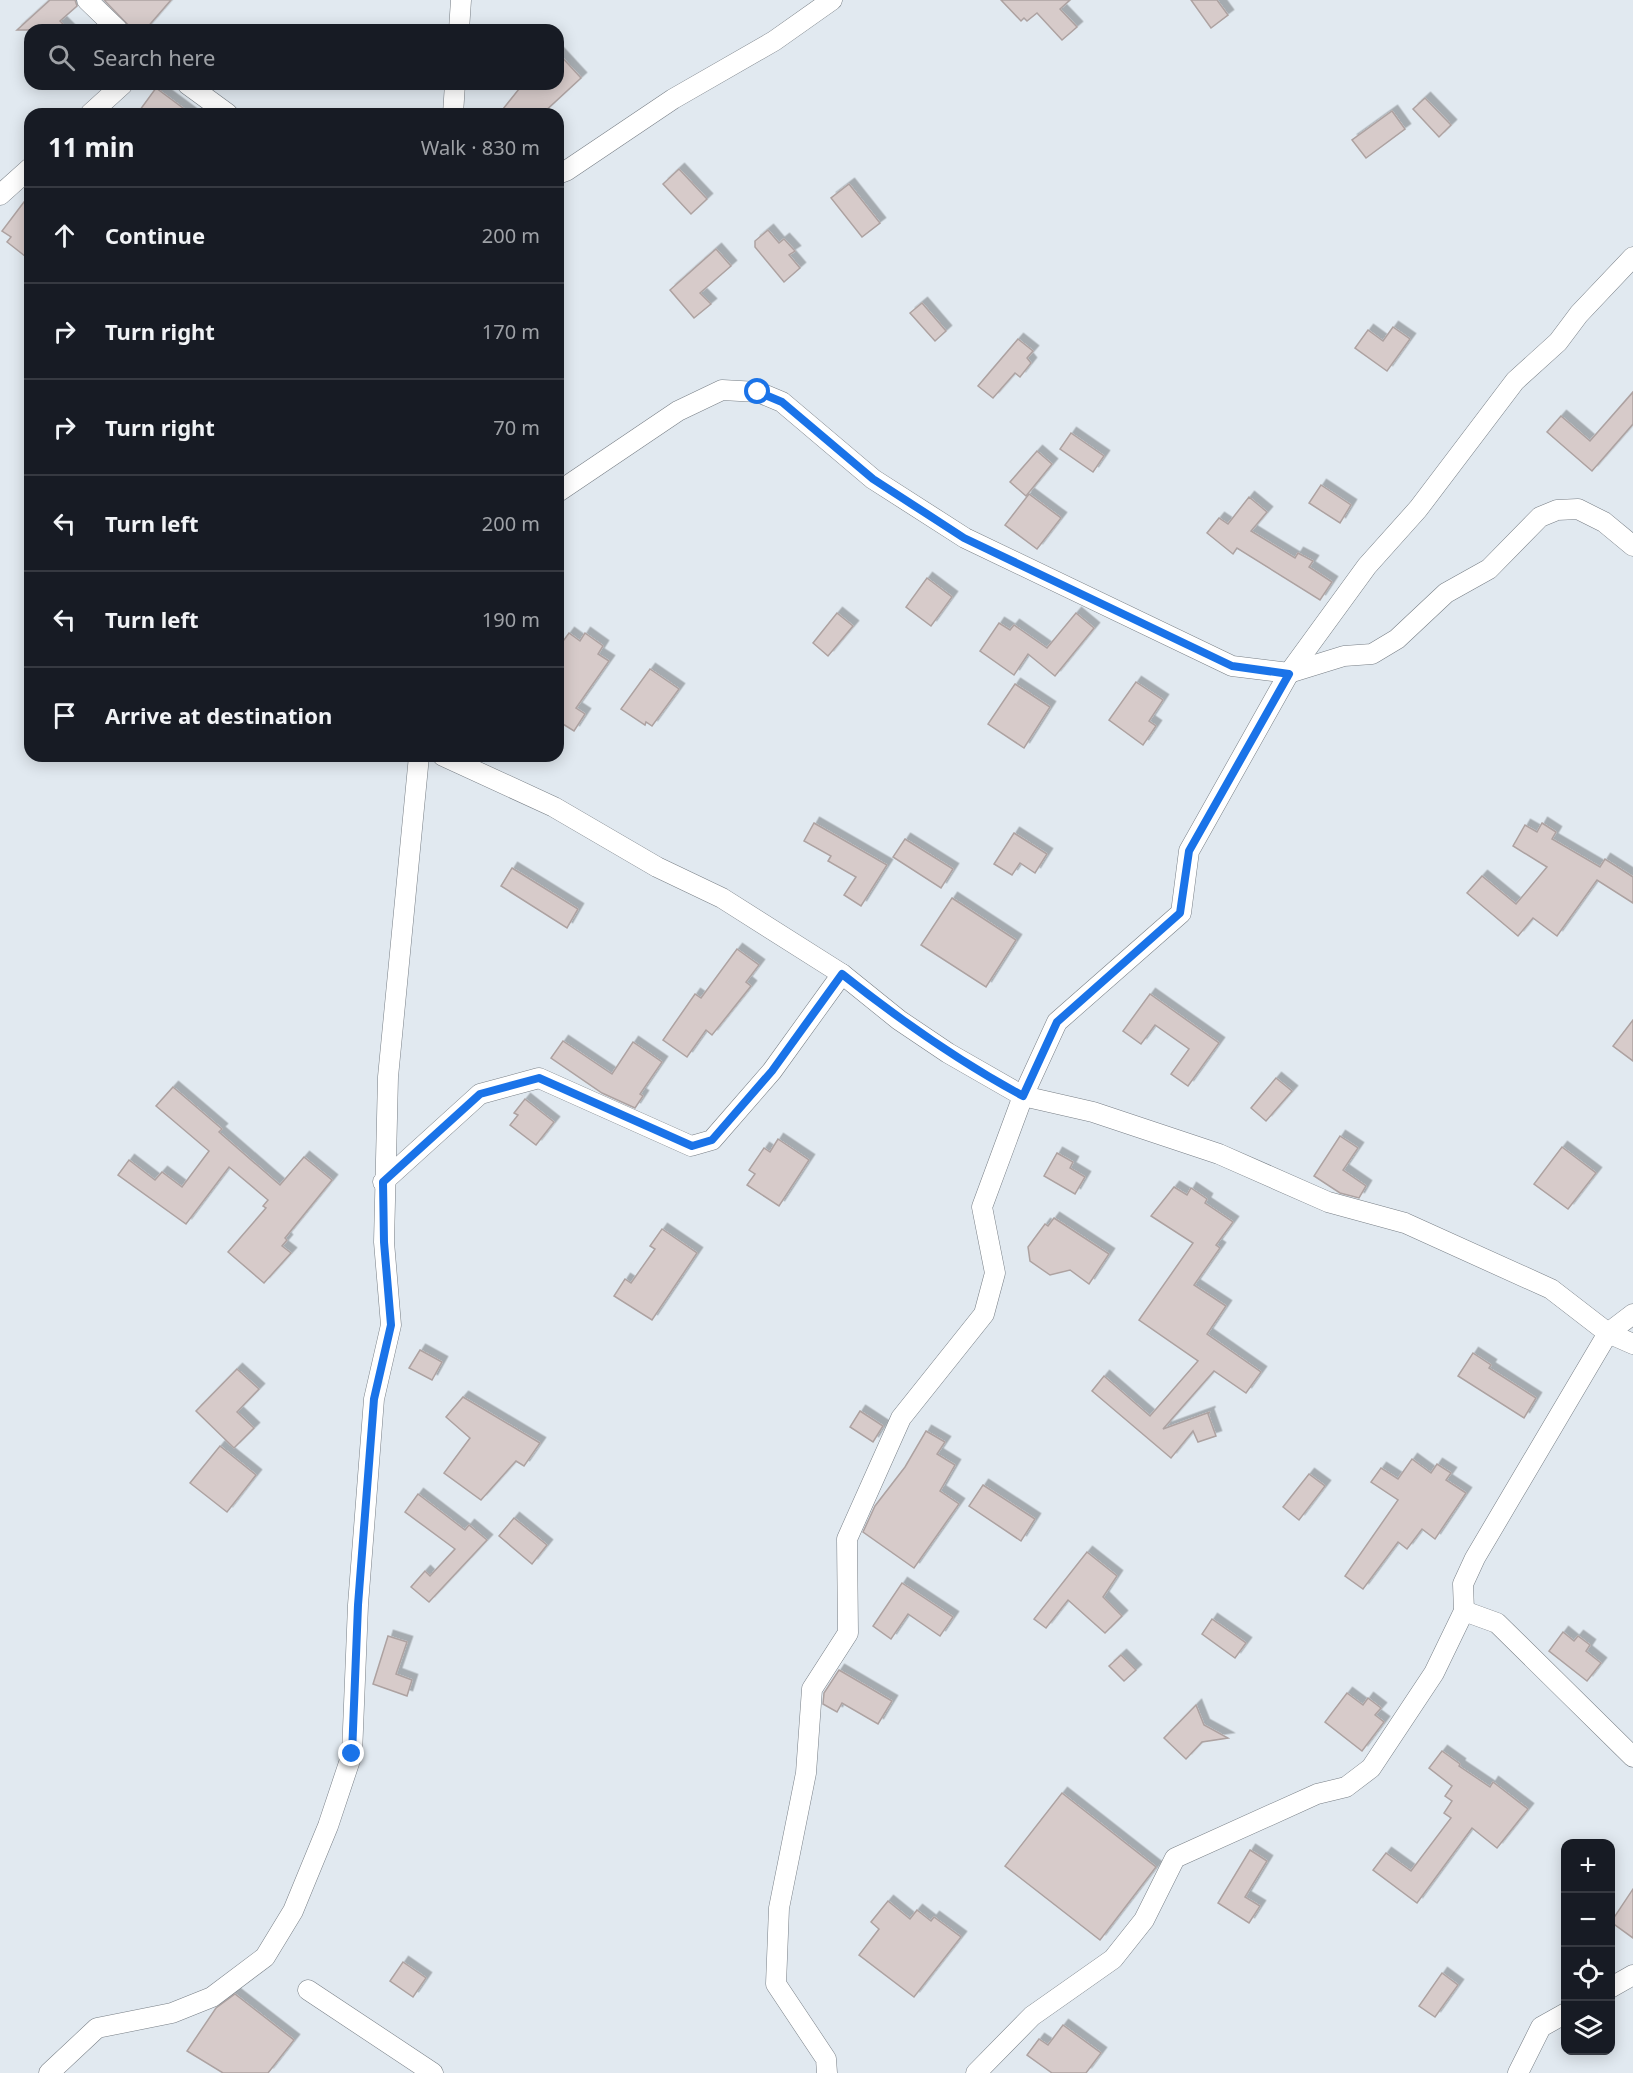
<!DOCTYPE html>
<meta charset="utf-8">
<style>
:root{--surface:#171b24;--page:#242831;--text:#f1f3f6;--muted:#9ea1a6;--line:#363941}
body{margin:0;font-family:"Noto Sans",sans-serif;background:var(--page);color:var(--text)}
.controls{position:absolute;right:18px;bottom:18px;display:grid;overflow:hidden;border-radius:12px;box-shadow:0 3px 15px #0003}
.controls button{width:54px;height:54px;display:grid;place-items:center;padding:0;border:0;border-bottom:2px solid var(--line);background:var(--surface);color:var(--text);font:30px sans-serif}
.stop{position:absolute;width:18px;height:18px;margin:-14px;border:4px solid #1a73e8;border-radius:50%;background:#fff}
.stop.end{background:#1a73e8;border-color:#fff;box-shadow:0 2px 6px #0008}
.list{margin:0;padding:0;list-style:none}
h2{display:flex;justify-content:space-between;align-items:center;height:78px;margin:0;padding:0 24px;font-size:26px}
h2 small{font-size:20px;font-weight:400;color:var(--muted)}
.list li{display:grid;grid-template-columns:39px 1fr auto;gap:18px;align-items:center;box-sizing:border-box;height:96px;padding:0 24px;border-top:2px solid var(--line)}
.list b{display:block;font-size:22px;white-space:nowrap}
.list em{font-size:20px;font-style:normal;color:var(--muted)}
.icon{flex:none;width:33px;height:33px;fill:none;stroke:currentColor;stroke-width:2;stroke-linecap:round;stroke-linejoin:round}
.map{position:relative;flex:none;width:1633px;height:2073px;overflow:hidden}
.search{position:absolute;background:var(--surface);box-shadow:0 3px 15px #0003;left:24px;top:24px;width:540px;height:66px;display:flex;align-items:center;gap:15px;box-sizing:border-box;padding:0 21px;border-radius:18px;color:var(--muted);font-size:22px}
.panel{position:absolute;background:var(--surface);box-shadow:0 3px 15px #0003;left:24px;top:108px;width:540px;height:654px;border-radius:18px}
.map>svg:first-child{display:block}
.building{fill:#d7cbca;stroke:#ada2a1;stroke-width:1.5;filter:url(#shadow)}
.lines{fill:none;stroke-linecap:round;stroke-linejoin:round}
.minor-casing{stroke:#777e85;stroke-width:21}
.minor{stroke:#fff;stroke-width:20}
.route{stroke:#1a73e8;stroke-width:8}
</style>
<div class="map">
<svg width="1633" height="2073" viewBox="0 0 1633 2073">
<defs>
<filter id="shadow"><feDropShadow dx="5.5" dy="-5.5" stdDeviation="0" flood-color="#0004"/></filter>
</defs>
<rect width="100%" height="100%" fill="#e1e9f0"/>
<g class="building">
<polygon points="50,0 75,0 77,6 60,21 69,30 17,30"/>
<polygon points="104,0 171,0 145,30 133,30"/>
<polygon points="1001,0 1070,0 1060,9 1077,27 1062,40 1037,13 1027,21 1024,18 1021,21"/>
<polygon points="1191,0 1217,0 1228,15 1211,28"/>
<polygon points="558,53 581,78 542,114 499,114 523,84 558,84"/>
<polygon points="156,88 191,114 137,114"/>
<polygon points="1425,98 1451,125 1439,137 1413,109"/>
<polygon points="1392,111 1405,129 1366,158 1352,140"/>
<polygon points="679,169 707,199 691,214 663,184"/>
<polygon points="849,184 880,223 862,237 831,198"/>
<polygon points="30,194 30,260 7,242 11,237 2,231"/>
<polygon points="768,230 779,243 784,239 795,251 789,255 800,268 784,282 755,247 755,241"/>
<polygon points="716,249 731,266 700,293 711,304 694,318 670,290"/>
<polygon points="922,303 946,331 935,341 910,313"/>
<polygon points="1393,327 1410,339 1387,371 1355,348 1368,330 1383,341"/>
<polygon points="1018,339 1033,351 1027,358 1031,363 1020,377 1015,373 993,398 978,386"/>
<polygon points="1633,392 1633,424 1592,471 1547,432 1561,416 1590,441"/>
<polygon points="1071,433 1104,456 1093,472 1060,449"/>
<polygon points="1037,451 1052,464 1026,496 1010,482"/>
<polygon points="1321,485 1351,505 1340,523 1309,503"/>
<polygon points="1029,494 1061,518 1037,549 1005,525"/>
<polygon points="1249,497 1267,512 1251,531 1295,558 1298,553 1313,561 1309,567 1332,582 1320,600 1237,548 1233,554 1207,533 1219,518 1228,524"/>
<polygon points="927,578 952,597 931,626 906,607"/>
<polygon points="837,613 853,626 828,656 813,643"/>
<polygon points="1076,613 1094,628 1055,676 1028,654 1014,675 980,651 999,623 1010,630 1014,625 1047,648"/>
<polygon points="569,633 580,641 585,633 603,646 598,654 609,661 576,708 585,714 574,731 558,721 558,648"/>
<polygon points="650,669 679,689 652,726 646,722 645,725 621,709"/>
<polygon points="1136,682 1163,700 1149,721 1156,726 1143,745 1109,720"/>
<polygon points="1015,684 1050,707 1024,748 988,724"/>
<polygon points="814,823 887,865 861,906 844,895 856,877 828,861 831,856 804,841"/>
<polygon points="1542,823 1556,832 1552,839 1600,867 1605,859 1633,877 1633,903 1597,880 1557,936 1533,918 1518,936 1467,893 1482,876 1516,904 1547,867 1513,846 1525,825 1537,832"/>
<polygon points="1014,833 1047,854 1035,873 1020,863 1012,875 994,864"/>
<polygon points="905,839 953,869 941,888 893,857"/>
<polygon points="512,868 578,909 567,928 501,886"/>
<polygon points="952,898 1016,940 986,987 921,945"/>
<polygon points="737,949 759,965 746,982 751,986 712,1035 706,1030 687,1057 663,1040 695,994 701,998"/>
<polygon points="1150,994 1219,1043 1188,1086 1171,1074 1189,1049 1155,1025 1141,1044 1123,1031"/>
<polygon points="1633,1020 1633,1061 1613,1046"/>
<polygon points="563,1041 612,1074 633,1042 662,1062 640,1094 643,1096 635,1108 602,1093 551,1058"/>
<polygon points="1276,1078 1292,1091 1266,1121 1251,1108"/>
<polygon points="173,1087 222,1129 219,1132 280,1185 304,1157 332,1180 285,1238 287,1240 282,1246 291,1253 264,1283 228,1252 266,1208 263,1206 268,1200 229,1167 186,1224 118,1175 129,1160 155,1180 162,1172 182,1187 209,1151 156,1106"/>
<polygon points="525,1099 554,1122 536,1145 510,1125 518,1115 514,1113"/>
<polygon points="1340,1136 1358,1148 1343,1170 1366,1186 1359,1198 1340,1193 1314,1176"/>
<polygon points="778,1139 809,1160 779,1206 747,1185 755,1174 749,1170 764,1148 770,1152"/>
<polygon points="1562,1147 1596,1173 1568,1209 1534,1184"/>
<polygon points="1057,1153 1073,1162 1070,1168 1085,1177 1075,1194 1044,1176"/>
<polygon points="1174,1187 1187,1195 1191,1188 1207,1199 1205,1203 1233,1222 1216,1245 1220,1248 1194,1285 1226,1306 1207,1334 1261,1372 1246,1393 1214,1371 1163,1429 1210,1412 1208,1414 1216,1436 1198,1442 1193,1431 1171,1458 1092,1391 1104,1376 1150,1416 1198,1361 1139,1320 1193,1243 1151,1216"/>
<polygon points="1054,1218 1109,1254 1089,1284 1070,1270 1050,1275 1030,1261 1028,1247 1045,1224 1048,1226"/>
<polygon points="662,1229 697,1253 652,1320 614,1296 625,1279 631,1283 655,1249 650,1246"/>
<polygon points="420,1350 442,1362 432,1380 409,1368"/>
<polygon points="1473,1353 1491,1365 1489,1368 1536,1398 1524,1418 1458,1376"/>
<polygon points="237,1369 259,1389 237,1412 254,1428 234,1448 196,1411"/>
<polygon points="463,1397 540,1443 524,1466 516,1461 481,1500 444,1473 470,1438 446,1417"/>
<polygon points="860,1411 883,1426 873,1442 850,1427"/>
<polygon points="926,1431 945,1442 937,1454 955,1465 940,1491 959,1504 914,1568 863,1532 875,1506 905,1467"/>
<polygon points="220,1446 256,1475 227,1512 190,1483"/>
<polygon points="1412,1459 1431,1473 1437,1464 1451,1473 1446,1480 1466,1493 1435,1539 1422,1529 1407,1549 1398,1542 1363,1589 1345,1576 1398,1500 1371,1482 1381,1468 1398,1479"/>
<polygon points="1309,1474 1325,1486 1299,1520 1283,1507"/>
<polygon points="983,1485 1035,1519 1021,1541 969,1506"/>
<polygon points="418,1494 465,1530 469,1525 487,1540 429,1602 411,1587 425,1571 430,1576 455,1549 405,1512"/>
<polygon points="514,1518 547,1545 532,1564 499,1536"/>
<polygon points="1087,1552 1117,1576 1103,1597 1122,1616 1105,1633 1068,1600 1046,1628 1034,1619"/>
<polygon points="902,1583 953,1617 940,1636 908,1614 891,1639 873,1626"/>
<polygon points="1212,1619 1246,1643 1235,1658 1202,1634"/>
<polygon points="1563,1632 1574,1641 1578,1636 1590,1645 1586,1651 1601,1663 1587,1681 1549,1651"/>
<polygon points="388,1636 407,1642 396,1674 412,1680 407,1696 373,1684"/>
<polygon points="1121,1655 1136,1670 1124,1681 1109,1666"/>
<polygon points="839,1670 892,1701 878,1724 842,1703 837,1712 823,1704 824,1693"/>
<polygon points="1347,1693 1363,1705 1368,1698 1381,1708 1375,1715 1384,1722 1362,1751 1325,1722"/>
<polygon points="1196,1705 1204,1725 1228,1738 1202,1742 1186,1759 1164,1738"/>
<polygon points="1442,1751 1460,1764 1459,1766 1490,1787 1493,1782 1528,1809 1497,1848 1472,1828 1417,1903 1373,1870 1386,1853 1411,1871 1451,1818 1444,1813 1452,1801 1445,1796 1452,1786 1429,1768"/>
<polygon points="1062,1793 1156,1867 1100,1940 1005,1866"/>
<polygon points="1250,1850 1267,1861 1245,1897 1260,1906 1249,1923 1218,1903"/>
<polygon points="1633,1889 1633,1938 1611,1922"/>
<polygon points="888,1901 910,1919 917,1910 931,1921 934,1917 961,1937 914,1997 859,1955 879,1929 871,1922"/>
<polygon points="403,1962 426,1978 413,1997 390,1981"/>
<polygon points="1442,1973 1458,1985 1435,2017 1419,2006"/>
<polygon points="235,1994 294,2040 268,2073 223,2073 187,2051 216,2008"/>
<polygon points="1063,2025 1101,2053 1086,2073 1052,2073 1027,2055 1039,2039 1048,2045"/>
</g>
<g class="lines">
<g class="minor-casing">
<g id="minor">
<polyline points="87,0 118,30"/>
<polyline points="459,30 461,0"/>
<polyline points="187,84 228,114"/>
<polyline points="90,114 123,84"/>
<polyline points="453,114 455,84"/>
<polyline points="558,174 566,171 673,99 774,41 832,0"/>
<polyline points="0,195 30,168"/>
<polyline points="558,492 678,411 722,390 758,392 782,402 873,479 965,538 1232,666 1289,673 1344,656 1372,654 1397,639 1446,593 1489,569 1540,517 1557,510 1578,509 1604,522 1633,546"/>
<polyline points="443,756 554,807 657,867 722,898 842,974 899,1020 948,1053 1023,1096 1093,1112 1219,1154 1328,1202 1405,1223 1551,1289 1608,1333 1633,1344"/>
<polyline points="383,1182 480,1094 539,1078 691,1146 712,1140 772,1071 842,974"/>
<polyline points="1464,1611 1497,1623 1633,1757"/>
<polyline points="1610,1988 1633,1975"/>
<polyline points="308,1990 433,2073"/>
<polyline points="49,2073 97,2028 172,2013 212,1997 265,1957 293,1911 328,1826 352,1754 358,1605 374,1399 391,1325 384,1242 388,1077 419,756"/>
<polyline points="827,2073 826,2059 776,1984 779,1908 806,1773 812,1689 848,1633 847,1539 901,1418 984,1314 995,1273 982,1207 1023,1096 1057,1022 1181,913 1189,851 1289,673 1367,566 1418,509 1515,381 1558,342 1579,314 1633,257"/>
<polyline points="976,2073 1032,2016 1113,1959 1144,1920 1175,1858 1317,1794 1346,1787 1371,1768 1434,1673 1464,1611 1463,1584 1475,1558 1608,1333 1633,1314"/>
<polyline points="1518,2073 1541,2027 1566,2013"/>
</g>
</g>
<use href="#minor" class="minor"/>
</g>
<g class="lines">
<path class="route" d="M352 1754 358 1605 374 1399 391 1325 384 1242 383 1182 480 1094 539 1078 692 1146 712 1140 772 1071 842 974C900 1020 958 1061 1023 1096L1057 1022 1180 913 1189 851 1289 674 1232 666 964 538 873 479 782 402 758 392"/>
</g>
</svg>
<div class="controls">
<button>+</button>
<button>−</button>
<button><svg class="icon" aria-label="locate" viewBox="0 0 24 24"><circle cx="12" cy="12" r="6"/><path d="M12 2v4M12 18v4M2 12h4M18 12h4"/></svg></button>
<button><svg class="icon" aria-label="layers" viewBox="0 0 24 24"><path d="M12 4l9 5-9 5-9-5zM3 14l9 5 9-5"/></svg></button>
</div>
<div class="stop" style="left:758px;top:392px"></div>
<div class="stop end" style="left:352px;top:1754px"></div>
<div class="search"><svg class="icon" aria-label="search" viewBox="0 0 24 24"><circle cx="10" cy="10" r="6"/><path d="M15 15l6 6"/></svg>Search here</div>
<section class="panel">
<h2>11 min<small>Walk · 830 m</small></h2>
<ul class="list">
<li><svg class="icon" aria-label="ahead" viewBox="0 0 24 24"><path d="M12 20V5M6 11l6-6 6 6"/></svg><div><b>Continue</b></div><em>200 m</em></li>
<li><svg class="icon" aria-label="right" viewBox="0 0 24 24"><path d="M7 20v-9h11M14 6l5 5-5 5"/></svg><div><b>Turn right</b></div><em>170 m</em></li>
<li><svg class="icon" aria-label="right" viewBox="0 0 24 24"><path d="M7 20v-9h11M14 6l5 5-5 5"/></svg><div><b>Turn right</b></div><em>70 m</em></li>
<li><svg class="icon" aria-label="left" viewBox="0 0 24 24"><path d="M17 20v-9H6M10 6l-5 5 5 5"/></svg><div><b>Turn left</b></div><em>200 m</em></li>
<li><svg class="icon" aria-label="left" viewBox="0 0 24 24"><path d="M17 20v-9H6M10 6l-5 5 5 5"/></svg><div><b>Turn left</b></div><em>190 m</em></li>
<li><svg class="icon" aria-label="arrive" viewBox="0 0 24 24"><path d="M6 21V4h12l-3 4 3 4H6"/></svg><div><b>Arrive at destination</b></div></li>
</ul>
</section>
</div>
